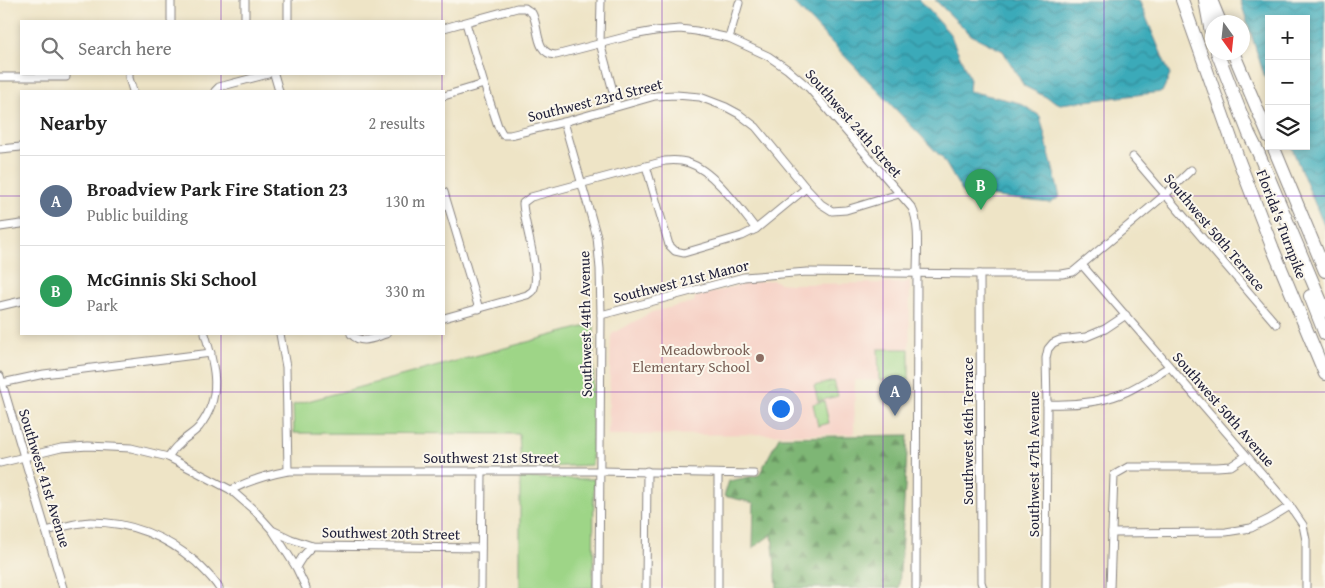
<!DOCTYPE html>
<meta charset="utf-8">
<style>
:root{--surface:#fff;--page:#f6f6f6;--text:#222;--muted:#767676;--line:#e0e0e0;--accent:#d93025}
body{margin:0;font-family:"Gentium Book Plus",serif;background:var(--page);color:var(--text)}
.controls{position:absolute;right:15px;top:15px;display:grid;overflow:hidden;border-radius:0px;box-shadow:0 2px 8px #0003}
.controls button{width:45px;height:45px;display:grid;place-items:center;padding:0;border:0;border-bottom:1px solid var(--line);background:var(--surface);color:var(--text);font:25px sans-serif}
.compass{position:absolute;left:1205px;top:15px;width:45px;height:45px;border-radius:50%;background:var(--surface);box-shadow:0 2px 8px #0003;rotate:165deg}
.you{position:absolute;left:780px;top:408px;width:18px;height:18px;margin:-12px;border:4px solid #fff;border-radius:50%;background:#1a73e8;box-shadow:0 0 0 8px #1a73e833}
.badge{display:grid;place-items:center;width:32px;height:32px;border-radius:50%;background:var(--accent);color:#fff;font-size:16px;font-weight:700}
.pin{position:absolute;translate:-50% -41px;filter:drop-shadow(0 1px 2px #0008)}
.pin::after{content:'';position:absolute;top:26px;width:18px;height:15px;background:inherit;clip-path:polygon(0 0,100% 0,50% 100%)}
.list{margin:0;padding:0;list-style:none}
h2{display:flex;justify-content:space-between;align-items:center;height:65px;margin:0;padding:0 20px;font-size:21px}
h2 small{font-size:16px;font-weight:400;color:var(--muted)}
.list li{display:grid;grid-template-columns:32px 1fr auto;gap:15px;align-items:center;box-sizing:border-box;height:90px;padding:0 20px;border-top:1px solid var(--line)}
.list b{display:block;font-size:19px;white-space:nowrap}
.list p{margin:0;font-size:16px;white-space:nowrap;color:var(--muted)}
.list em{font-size:16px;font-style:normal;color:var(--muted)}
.icon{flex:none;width:28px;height:28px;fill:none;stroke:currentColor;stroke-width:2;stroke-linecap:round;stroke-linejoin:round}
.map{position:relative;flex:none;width:1325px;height:588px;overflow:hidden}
.search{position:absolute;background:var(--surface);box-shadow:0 2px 8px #0003;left:20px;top:20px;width:425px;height:55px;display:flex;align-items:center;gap:12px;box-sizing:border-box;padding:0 18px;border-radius:0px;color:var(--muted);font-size:19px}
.panel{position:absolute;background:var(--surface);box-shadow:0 2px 8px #0003;left:20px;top:90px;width:425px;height:245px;border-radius:0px}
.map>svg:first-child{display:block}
.built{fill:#f6d1c6}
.green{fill:#9ed587;stroke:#607c61}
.forest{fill:url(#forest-firs);stroke:#506c58}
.park{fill:url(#park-crowns);stroke:#607c61}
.water{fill:url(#water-waves);stroke:#2e667a}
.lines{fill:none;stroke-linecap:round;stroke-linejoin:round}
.street-casing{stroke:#888380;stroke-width:9}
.highway-casing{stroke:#888380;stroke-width:14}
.street{stroke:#fff;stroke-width:7}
.highway{stroke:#fff;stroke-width:12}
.grid{fill:none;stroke:#7b2cbf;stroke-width:1;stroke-opacity:0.55}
.education-dot{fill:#8d6e63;stroke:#fbf7ec;stroke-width:2}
.labels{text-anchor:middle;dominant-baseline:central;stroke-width:4;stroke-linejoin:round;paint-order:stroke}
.street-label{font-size:15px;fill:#22223b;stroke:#fbf7ec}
.education-label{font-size:15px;fill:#785e54;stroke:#fbf7ec;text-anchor:end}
</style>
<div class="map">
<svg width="1325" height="588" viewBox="0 0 1325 588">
<defs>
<pattern id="forest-firs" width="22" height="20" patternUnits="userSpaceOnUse" patternTransform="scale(1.25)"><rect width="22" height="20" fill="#7eb674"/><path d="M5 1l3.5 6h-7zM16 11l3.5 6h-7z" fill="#679460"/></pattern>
<pattern id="park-crowns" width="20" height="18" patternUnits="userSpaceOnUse" patternTransform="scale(1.25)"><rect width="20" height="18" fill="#9ed587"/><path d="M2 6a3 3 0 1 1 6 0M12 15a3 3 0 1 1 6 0" fill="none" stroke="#88b775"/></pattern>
<pattern id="water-waves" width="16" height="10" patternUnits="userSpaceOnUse" patternTransform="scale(1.25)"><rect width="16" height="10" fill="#3baab9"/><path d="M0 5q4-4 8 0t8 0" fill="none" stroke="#318a98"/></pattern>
</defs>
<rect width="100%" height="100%" fill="#fbf7ec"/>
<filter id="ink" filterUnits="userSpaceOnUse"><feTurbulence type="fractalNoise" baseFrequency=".02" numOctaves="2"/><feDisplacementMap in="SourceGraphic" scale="10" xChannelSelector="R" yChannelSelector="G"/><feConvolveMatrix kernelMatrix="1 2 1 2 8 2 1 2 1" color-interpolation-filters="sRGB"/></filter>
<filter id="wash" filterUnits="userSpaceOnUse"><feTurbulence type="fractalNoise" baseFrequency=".0096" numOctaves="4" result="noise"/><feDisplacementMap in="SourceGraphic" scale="20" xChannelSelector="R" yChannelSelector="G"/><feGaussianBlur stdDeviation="1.12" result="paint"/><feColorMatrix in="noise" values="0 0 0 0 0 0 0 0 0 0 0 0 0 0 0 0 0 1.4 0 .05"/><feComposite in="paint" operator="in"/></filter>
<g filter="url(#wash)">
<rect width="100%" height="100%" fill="#eee4c6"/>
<polygon class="built" points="772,280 780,283 790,284 903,283 910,281 909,381 855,380 854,434 608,435 611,336 613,333 652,312 694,302 695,297 744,284"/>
<g class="green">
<polygon points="594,324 592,465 521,468 519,434 294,433 293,405"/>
<polygon points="878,349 909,349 909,380 879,380"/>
<polygon points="824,401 829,423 818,426 813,404"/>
<polygon points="520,478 594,479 593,588 520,588"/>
</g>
<polygon class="forest" points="908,435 899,588 777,588 772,534 753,548 754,503 724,496 729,481 759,475 779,437"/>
<polygon class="park" points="834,381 838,396 818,401 814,386"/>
<g class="water">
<polygon points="791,0 919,0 921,1 950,34 970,79 969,91 1020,103 1040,116 1060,197 1050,203 963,193 943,159"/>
<polygon points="935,0 1139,0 1170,75 1162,92 1060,104 1024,86 1003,51 971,35"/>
<polygon points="1240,0 1325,0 1325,228 1291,146 1306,146 1306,19 1269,19 1269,90"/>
</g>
</g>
<g filter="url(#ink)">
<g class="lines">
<g class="street-casing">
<g id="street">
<polyline points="171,0 171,21"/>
<polyline points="288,0 288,21"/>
<polyline points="601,0 600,43 617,106"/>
<polyline points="245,21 245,0"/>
<polyline points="466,23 484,84 498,126 503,135 510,135 564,122 655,96 676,95 700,97 726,107 739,114 756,127 806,188 821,204 832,211 846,210 899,194"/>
<path d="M444 28 517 8H525C526 9 531 12 532 13 540 27 534 54 556 55L633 35 655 31 680 29 696 31 729 38 768 56 787 69 809 88 912 208C920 223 917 255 917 273L916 588"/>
<polyline points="729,38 739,3"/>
<polyline points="129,74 129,78 133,91"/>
<polyline points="274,74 279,91"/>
<polyline points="0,77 66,77 66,74"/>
<polyline points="215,91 219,87 268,74"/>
<polyline points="444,96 484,84"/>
<polyline points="564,122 597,237 600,269 601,315 599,588"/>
<polyline points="0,149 21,147"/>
<polyline points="1133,157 1276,324"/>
<polyline points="646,166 669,245 675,251 684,253 742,236 756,229 806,188"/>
<polyline points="444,192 479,309"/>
<polyline points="0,227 21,224"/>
<polyline points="1082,265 1290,506 1303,525 1306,540 1306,588"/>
<polyline points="980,274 981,582 983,588"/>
<polyline points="0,306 21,301"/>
<polyline points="601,315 744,277 807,272 980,274 1062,274 1073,272 1166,194 1191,170"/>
<path d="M444 318 527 295C529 293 532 292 533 290 542 276 523 221 523 203L531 197 665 161C674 160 681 160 689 163 714 171 740 209 756 229"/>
<polyline points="280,334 286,367 288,471"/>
<path d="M351 334C362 345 373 338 386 334"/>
<polyline points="0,376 63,588"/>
<polyline points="2,383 44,374 211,353"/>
<path d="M1047 404C1072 405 1098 403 1121 394 1137 388 1155 375 1169 367"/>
<path d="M168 457C171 453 174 448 178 445 184 438 193 434 199 427 223 397 215 367 205 334"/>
<polyline points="0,463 61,448 88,446 131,448 168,457 231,490 255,511 273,531 296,567 306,588"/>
<polyline points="718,474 718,588"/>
<path d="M231 490C250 480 267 475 288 471H600L754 474"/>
<path d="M46 531C59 528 78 522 91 522 132 522 165 536 196 562 204 570 213 578 219 588"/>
<polyline points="274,531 291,539 312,546 481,548"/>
<polyline points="1112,533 1226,532 1251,528 1269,519 1290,506"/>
<polyline points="296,567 303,556 312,546"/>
<polyline points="481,588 482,471"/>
<polyline points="646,588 647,471"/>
<polyline points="1046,588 1047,404 1046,358 1048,349 1053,343 1060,340 1086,337 1105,329 1126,315"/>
<polyline points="1110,588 1114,475 1128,467 1217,467 1231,466 1246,456"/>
</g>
</g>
<g class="highway-casing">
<g id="highway">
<polyline points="1182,0 1239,161 1273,249 1325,374"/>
<polyline points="1205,0 1212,38"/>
<polyline points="1211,0 1220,22"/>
<polyline points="1217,52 1249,134 1258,152 1325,311"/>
<polyline points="1233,52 1269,137"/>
<polyline points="1273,146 1325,271"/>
<polyline points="1310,296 1325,334"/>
</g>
</g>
<use href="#street" class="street"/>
<use href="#highway" class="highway"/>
</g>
</g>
<path class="grid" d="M221 0V21M442 0V21M662 0V588M883 0V588M1104 0V588M221 74V91M442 74V91M0 196H21M444 196H1325M221 334V588M442 334V588M0 392H1325"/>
<circle class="education-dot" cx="760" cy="358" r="5"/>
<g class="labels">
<g class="street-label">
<text transform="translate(595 100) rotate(-14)">Southwest 23rd Street</text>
<text transform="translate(854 123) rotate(49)">Southwest 24th Street</text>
<text transform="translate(1282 224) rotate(69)">Florida's Turnpike</text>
<text transform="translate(1215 232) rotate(50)">Southwest 50th Terrace</text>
<text transform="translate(681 281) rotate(-14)">Southwest 21st Manor</text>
<text transform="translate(585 324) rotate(-91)">Southwest 44th Avenue</text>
<text transform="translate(1224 409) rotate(49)">Southwest 50th Avenue</text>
<text transform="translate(967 431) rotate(-90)">Southwest 46th Terrace</text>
<text x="491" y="457">Southwest 21st Street</text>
<text transform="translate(1033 464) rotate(-90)">Southwest 47th Avenue</text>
<text transform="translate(45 478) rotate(73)">Southwest 41st Avenue</text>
<text transform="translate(391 533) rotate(1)">Southwest 20th Street</text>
</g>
<g class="education-label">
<text x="750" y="349">Meadowbrook<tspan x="750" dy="17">Elementary School</tspan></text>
</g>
</g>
</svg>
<div class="controls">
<button>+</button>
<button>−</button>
<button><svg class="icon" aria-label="layers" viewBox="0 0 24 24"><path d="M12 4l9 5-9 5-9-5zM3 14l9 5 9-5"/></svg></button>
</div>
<svg class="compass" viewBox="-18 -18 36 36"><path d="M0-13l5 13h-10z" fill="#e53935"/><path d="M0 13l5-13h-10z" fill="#767676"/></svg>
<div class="you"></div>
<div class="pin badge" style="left:895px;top:416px;background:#5c6f8a">A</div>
<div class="pin badge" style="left:981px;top:210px;background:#2e9e5b">B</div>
<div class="search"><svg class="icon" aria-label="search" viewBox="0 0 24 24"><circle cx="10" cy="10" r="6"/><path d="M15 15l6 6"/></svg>Search here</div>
<section class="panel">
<h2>Nearby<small>2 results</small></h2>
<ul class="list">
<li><span class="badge" style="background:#5c6f8a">A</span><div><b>Broadview Park Fire Station 23</b><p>Public building</p></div><em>130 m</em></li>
<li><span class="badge" style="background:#2e9e5b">B</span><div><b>McGinnis Ski School</b><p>Park</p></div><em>330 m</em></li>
</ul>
</section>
</div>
